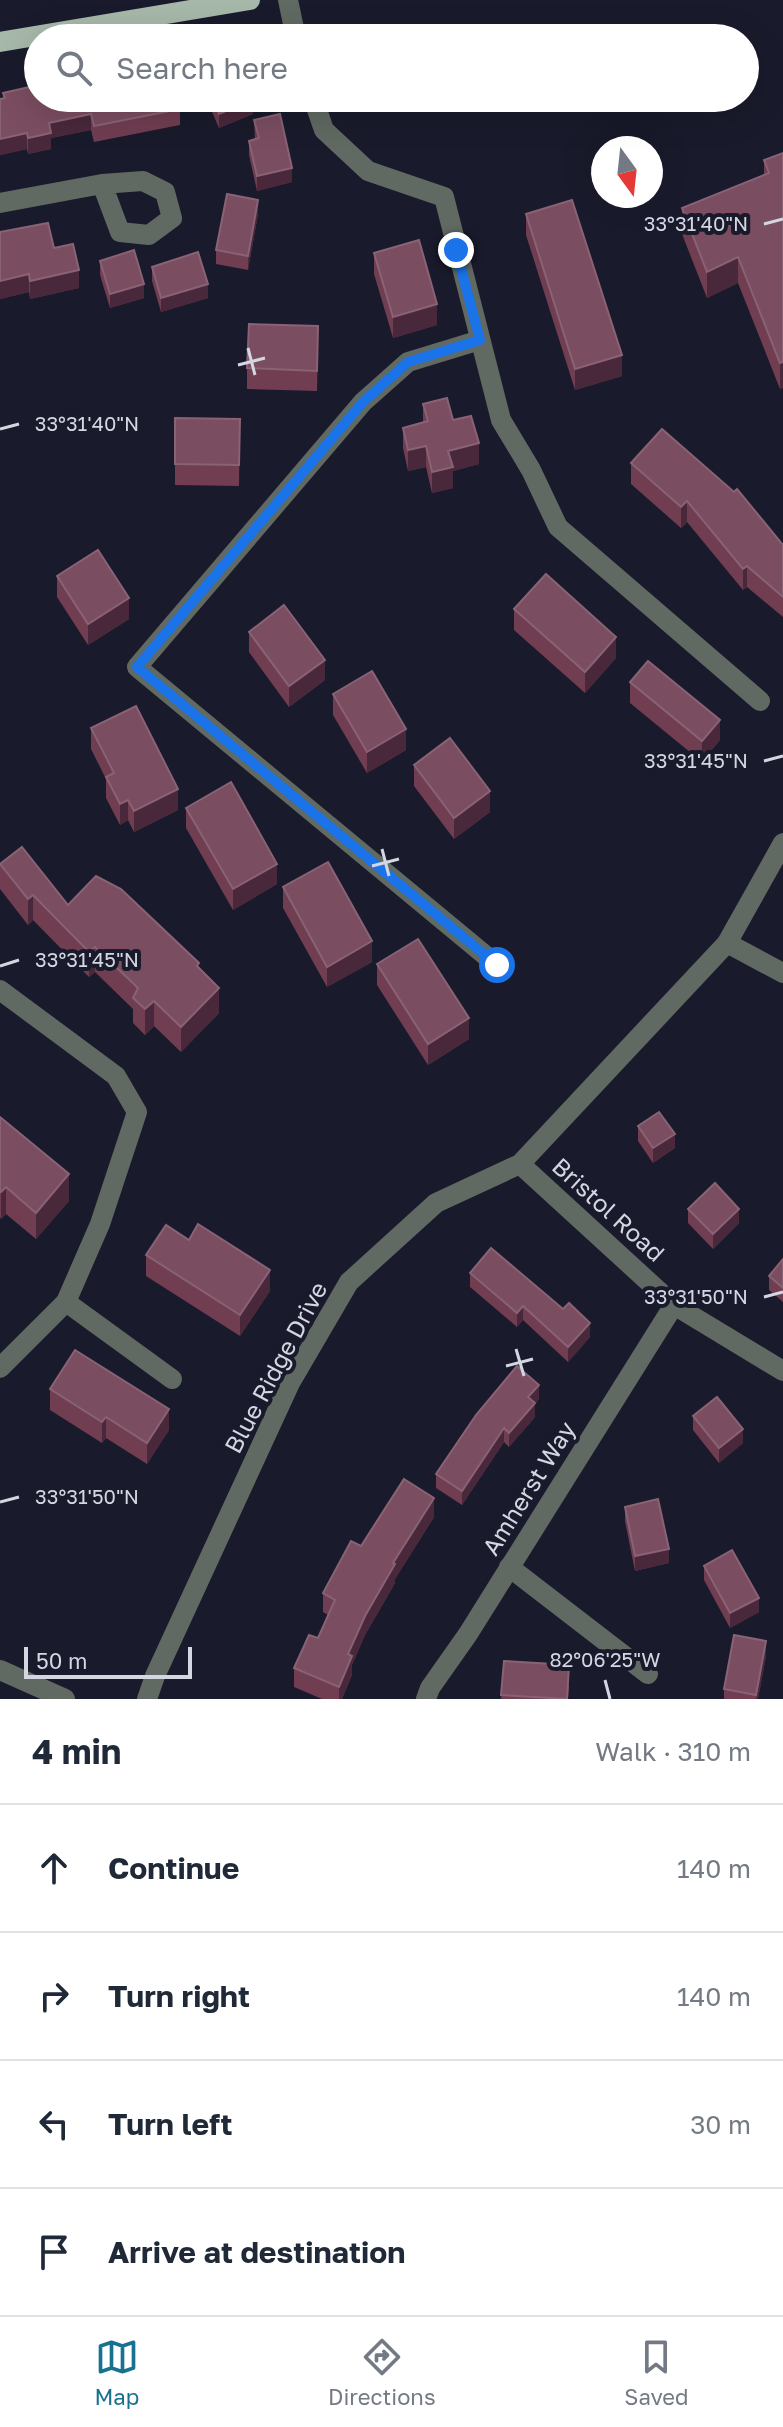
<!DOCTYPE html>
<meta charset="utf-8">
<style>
:root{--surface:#fff;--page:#f2f2f3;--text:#1f2937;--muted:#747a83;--line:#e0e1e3;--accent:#18718f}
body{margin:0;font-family:"Golos Text",sans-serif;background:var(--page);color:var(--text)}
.compass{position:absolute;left:591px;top:136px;width:72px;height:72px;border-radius:50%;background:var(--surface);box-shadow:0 8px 32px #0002;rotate:165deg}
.scale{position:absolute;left:24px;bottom:20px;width:168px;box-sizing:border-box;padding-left:8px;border:4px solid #d4d6e2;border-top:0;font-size:22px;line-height:28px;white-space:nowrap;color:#d4d6e2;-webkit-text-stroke:6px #191a2b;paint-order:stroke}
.stop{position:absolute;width:24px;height:24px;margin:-18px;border:6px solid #1a73e8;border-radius:50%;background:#fff}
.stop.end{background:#1a73e8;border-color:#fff;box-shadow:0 2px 8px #0008}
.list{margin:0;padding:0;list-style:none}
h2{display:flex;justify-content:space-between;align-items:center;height:104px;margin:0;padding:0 32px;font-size:34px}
h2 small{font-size:26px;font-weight:400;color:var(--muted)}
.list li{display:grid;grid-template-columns:52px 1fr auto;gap:24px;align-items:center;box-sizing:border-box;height:128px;padding:0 32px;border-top:2px solid var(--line)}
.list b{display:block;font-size:30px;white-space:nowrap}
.list em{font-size:26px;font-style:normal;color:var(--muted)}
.icon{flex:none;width:44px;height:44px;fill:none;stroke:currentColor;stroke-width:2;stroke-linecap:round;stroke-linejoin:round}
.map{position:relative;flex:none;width:783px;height:1699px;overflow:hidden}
.search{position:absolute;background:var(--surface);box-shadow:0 8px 32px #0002;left:24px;right:24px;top:24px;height:88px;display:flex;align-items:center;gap:20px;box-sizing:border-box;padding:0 28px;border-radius:44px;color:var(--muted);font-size:30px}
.sheet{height:616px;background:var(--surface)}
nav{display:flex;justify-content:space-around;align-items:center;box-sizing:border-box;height:112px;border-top:2px solid var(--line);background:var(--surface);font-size:22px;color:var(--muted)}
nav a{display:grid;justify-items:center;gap:4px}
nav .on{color:var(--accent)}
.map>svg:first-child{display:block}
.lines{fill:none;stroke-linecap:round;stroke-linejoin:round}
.minor{stroke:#606962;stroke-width:20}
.major{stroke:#a6b8a9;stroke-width:20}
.wall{fill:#703d51}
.shaded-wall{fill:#49283b}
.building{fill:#7b4d61;stroke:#896275;stroke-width:2}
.route{stroke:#1a73e8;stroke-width:10}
.ticks{fill:none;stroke:#d4d6e2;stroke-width:3}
.labels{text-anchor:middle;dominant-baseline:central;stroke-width:8;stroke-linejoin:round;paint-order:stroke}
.street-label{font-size:24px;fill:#d4d6e2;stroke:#191a2b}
.ticks-label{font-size:20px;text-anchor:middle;fill:#d4d6e2;stroke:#191a2b;stroke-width:8;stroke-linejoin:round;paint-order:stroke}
</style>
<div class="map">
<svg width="783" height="1699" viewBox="0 0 783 1699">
<rect width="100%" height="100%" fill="#191a2b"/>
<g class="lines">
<g class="minor">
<polyline points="288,0 296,38"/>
<polyline points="313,98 324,130 368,171 444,197 501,420 531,470 558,527 760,701"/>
<polyline points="0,203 102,184 143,181 165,192 172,218 149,235 120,232 102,184"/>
<polyline points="480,340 408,362 363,402 137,667 497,965"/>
<polyline points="727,943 783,973"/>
<polyline points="0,990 116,1076 137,1112 100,1224 66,1302 0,1368"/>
<polyline points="520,1164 674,1305 783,1371"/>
<polyline points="66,1302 172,1379"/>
<polyline points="509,1567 648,1674"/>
<polyline points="0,1670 65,1699"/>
<polyline points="147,1699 155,1676 290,1383 349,1282 436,1203 520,1164 727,943 783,843"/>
<polyline points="426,1699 430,1688 468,1634 674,1305"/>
</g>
<polyline class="major" points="0,42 250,0"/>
</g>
<g class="wall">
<polygon points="3,93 58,102 180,109 180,125 94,142 91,130 51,138 51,149 28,154 27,149 0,155 0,99 3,98"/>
<polygon points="206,98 252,98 253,114 219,128"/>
<polygon points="254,120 292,182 257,191 249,155 249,141 255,139"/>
<polygon points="783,153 780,389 738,283 707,298 682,234 682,208 764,175 764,160"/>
<polygon points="258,214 248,270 216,264 216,250"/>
<polygon points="526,214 622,376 575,390 526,235"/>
<polygon points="54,248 79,288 30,299 29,292 0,299"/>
<polygon points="374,253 437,325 393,338 374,274"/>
<polygon points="100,261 144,298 110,308 100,275"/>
<polygon points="152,267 208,298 161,312 152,281"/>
<polygon points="318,347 317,391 247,389 247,368"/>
<polygon points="423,404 453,420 479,464 453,471 453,488 432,493 426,467 408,471 403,448 403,428 423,422"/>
<polygon points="175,418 240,419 239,486 175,485"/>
<polygon points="631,463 783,545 783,617 747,587 743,590 687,522 681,528 631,484"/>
<polygon points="57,576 129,619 88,645 57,597"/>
<polygon points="514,609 616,658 585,693 514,630"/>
<polygon points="249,632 325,680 289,707 249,652"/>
<polygon points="630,682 720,740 702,762 630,703"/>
<polygon points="333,694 406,750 367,773 333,715"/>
<polygon points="91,728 178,810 134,832 128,820 120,825 106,798 106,779 91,749"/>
<polygon points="414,765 490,812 454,839 414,786"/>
<polygon points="186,808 277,884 233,910 186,828"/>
<polygon points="0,864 68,905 199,968 219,1013 181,1052 154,1026 145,1035 133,1023 133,1009 95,972 89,977 33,920 28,925 0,889"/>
<polygon points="283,887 372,962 327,987 283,908"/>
<polygon points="377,964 469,1039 428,1065 377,985"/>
<polygon points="0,1117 69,1201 36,1239 6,1214 1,1219 0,1217"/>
<polygon points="638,1126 675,1148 653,1163 638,1141"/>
<polygon points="688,1209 739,1223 713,1249 688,1223"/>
<polygon points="146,1255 270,1291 240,1336 146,1276"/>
<polygon points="783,1259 783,1302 769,1290 769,1276"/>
<polygon points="470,1273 590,1337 568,1362 523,1320 517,1327 470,1287"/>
<polygon points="50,1389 169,1430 147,1464 106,1438 102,1443 50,1410"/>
<polygon points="539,1399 535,1404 535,1417 509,1447 504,1442 462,1505 436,1488 436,1474"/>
<polygon points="693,1416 743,1443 719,1463 693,1430"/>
<polygon points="625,1507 669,1563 635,1571 625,1521"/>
<polygon points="434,1517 395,1579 395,1583 365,1635 352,1665 352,1675 342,1699 322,1699 294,1687 294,1668 318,1638 328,1615 323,1612 323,1593 361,1546"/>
<polygon points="704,1566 759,1612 730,1628 704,1580"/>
<polygon points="766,1656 758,1699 724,1699 724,1689"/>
<polygon points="504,1661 569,1686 568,1699 501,1699"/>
</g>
<g class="shaded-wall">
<polygon points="253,100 253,114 219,128 219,114"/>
<polygon points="91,114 91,130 51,138 51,149 28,154 28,138 49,123"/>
<polygon points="27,133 27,149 0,155 0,139"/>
<polygon points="292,168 292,182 257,191 257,176"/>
<polygon points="258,200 258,214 248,270 248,256"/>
<polygon points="738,257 738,283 707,298 707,272"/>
<polygon points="79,270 79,288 30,299 30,281"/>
<polygon points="29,274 29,292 0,299 0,281"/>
<polygon points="144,284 144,298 110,308 110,294"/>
<polygon points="208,284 208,298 161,312 161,298"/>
<polygon points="437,304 437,325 393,338 393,317"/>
<polygon points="622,355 622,376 575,390 575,369"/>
<polygon points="783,362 783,388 780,389 780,363"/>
<polygon points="479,443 479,464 453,471 453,488 432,493 432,472 448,451"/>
<polygon points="426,446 426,467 408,471 408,450"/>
<polygon points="687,501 687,522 681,528 681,507"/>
<polygon points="747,566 747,587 743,590 743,569"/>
<polygon points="129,598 129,619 88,645 88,624"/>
<polygon points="616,637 616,658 585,693 585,672"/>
<polygon points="325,660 325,680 289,707 289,686"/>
<polygon points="720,720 720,740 702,762 702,741"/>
<polygon points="406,729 406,750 367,773 367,752"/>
<polygon points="178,789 178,810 134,832 134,811"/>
<polygon points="490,791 490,812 454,839 454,818"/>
<polygon points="128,800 128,820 120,825 120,804"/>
<polygon points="277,864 277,884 233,910 233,889"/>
<polygon points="33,895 33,920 28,925 28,899"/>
<polygon points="372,941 372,962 327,987 327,967"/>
<polygon points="95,947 95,972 89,977 89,952"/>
<polygon points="219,988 219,1013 181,1052 181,1027"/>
<polygon points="154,1001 154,1026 145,1035 145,1009"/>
<polygon points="469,1018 469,1039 428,1065 428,1044"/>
<polygon points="675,1134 675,1148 653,1163 653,1148"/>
<polygon points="69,1174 69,1201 36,1239 36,1213"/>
<polygon points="6,1187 6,1214 1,1219 1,1192"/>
<polygon points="739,1209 739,1223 713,1249 713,1234"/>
<polygon points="270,1270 270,1291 240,1336 240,1315"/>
<polygon points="523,1306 523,1320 517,1327 517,1313"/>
<polygon points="590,1323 590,1337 568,1362 568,1347"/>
<polygon points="539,1385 539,1399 535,1404 535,1417 509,1447 509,1433 528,1397"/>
<polygon points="169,1409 169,1430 147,1464 147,1443"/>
<polygon points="106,1417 106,1438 102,1443 102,1422"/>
<polygon points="504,1428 504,1442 462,1505 462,1491"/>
<polygon points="743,1429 743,1443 719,1463 719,1448"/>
<polygon points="434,1498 434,1517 395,1579 395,1583 365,1635 352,1665 352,1675 342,1699 339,1699 339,1687 348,1654 365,1616 393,1563"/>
<polygon points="669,1549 669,1563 635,1571 635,1556"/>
<polygon points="759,1598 759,1612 730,1628 730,1613"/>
<polygon points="766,1641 766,1656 758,1699 756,1699"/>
</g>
<g class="building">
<polygon points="38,85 38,98 58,98 58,102 76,98 178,98 180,109 94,126 91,114 49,123 51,133 28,138 27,133 0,139 0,99 5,98 3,93"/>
<polygon points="212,98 252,98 253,100 219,114"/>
<polygon points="280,114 292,168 257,176 249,141 259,138 254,120"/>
<polygon points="783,153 783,362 780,363 738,257 707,272 682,208 769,173 764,160"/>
<polygon points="227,194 258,200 248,256 216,250"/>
<polygon points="572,200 622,355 575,369 526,214"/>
<polygon points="48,223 54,248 73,244 79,270 30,281 29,274 0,281 0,232"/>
<polygon points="419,240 437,304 393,317 374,253"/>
<polygon points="134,250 144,284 110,294 100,261"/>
<polygon points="198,252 208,284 161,298 152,267"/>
<polygon points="249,324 318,326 317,371 247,368"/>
<polygon points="447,398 453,420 471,416 479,443 448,451 453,467 432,472 426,446 408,450 403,428 428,421 423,404"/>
<polygon points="175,418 240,419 239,465 175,464"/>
<polygon points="662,429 734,492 737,489 783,545 783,597 747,566 743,569 687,501 681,507 631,463"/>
<polygon points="98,550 129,598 88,624 57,576"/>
<polygon points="546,574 616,637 585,672 514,609"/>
<polygon points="284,605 325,660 289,686 249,632"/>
<polygon points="648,661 720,720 702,741 630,682"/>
<polygon points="372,671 406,729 367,752 333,694"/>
<polygon points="136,706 178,789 134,811 128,800 120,804 106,777 114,773 91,728"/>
<polygon points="450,738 490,791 454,818 414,765"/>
<polygon points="231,782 277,864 233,889 186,808"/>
<polygon points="22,847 68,905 96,876 121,889 199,963 197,966 219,988 181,1027 154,1001 145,1009 133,998 138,988 95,947 89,952 33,895 28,899 0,864"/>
<polygon points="328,862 372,941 327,967 283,887"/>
<polygon points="418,939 469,1018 428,1044 377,964"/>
<polygon points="659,1112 675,1134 653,1148 638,1126"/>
<polygon points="0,1117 69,1174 36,1213 6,1187 1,1192 0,1191"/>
<polygon points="715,1183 739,1209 713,1234 688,1209"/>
<polygon points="198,1224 270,1270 240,1315 146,1255 166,1225 189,1240"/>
<polygon points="491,1248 563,1309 569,1303 590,1323 568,1347 523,1306 517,1313 470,1273"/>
<polygon points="783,1259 783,1288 769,1276"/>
<polygon points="75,1350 169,1409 147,1443 106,1417 102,1422 50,1389"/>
<polygon points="517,1366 539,1385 528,1397 535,1403 509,1433 504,1428 462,1491 436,1474 476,1415"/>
<polygon points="717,1397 743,1429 719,1448 693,1416"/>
<polygon points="404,1479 434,1498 393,1563 395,1564 365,1616 348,1654 352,1656 339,1687 294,1668 309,1635 318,1638 335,1600 323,1593 351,1541 361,1546"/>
<polygon points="658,1499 669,1549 635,1556 625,1507"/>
<polygon points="732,1550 759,1598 730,1613 704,1566"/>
<polygon points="734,1635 766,1641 756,1695 724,1689"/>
<polygon points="504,1661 569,1665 567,1699 501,1695"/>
</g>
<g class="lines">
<polyline class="route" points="456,250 480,340 408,362 363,402 137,667 497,965"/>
</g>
<path class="ticks" d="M764 224 783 219M248 348 255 375M238 365 265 358M0 429 19 424M764 761 783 756M382 849 389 876M372 866 399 859M0 966 19 960M764 1297 783 1292M516 1349 524 1376M506 1366 533 1359M0 1502 19 1497M605 1680 610 1699"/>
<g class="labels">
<g class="street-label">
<text transform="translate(609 1209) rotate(42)">Bristol Road</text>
<text transform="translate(275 1367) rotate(-62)">Blue Ridge Drive</text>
<text transform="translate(528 1488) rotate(-58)">Amherst Way</text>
</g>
</g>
<g class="ticks-label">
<text x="696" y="231">33°31'40"N</text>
<text x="87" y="431">33°31'40"N</text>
<text x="696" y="768">33°31'45"N</text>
<text x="87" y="967">33°31'45"N</text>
<text x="696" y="1304">33°31'50"N</text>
<text x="87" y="1504">33°31'50"N</text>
<text x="605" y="1667">82°06'25"W</text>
</g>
</svg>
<svg class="compass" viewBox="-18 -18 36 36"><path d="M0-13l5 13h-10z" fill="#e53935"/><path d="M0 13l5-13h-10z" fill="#747a83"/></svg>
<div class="scale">50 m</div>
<div class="stop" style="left:497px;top:965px"></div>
<div class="stop end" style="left:456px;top:250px"></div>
<div class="search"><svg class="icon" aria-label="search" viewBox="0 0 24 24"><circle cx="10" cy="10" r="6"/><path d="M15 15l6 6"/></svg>Search here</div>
</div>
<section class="sheet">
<h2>4 min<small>Walk · 310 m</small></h2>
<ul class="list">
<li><svg class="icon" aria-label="ahead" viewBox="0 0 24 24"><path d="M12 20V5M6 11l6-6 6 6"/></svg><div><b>Continue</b></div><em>140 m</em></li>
<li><svg class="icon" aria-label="right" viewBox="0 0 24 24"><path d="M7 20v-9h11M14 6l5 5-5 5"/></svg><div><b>Turn right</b></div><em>140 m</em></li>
<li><svg class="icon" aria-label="left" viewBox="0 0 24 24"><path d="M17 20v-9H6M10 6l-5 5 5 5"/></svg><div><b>Turn left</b></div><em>30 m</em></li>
<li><svg class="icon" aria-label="arrive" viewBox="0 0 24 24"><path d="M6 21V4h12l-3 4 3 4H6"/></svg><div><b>Arrive at destination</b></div></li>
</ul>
</section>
<nav>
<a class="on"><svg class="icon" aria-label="map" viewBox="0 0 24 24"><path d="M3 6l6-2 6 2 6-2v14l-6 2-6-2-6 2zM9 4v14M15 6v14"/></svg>Map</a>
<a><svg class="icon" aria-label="directions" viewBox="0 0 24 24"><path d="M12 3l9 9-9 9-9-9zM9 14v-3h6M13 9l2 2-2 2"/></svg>Directions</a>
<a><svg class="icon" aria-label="saved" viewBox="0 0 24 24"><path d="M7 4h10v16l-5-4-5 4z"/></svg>Saved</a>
</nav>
